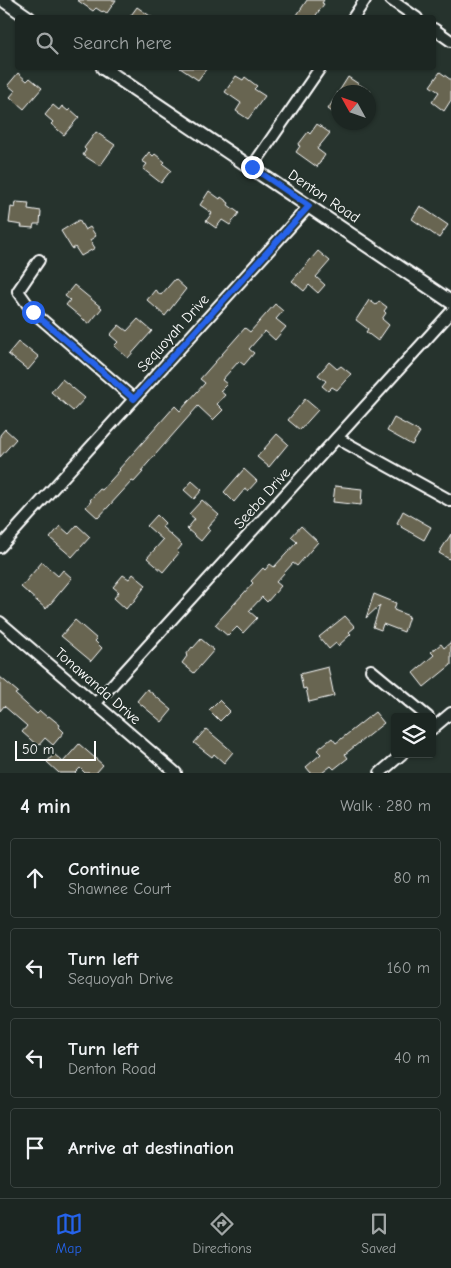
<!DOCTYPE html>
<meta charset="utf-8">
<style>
:root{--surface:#1c2622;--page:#29322f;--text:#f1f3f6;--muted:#a0a5a5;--line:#3a4340;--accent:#2563eb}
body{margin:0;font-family:"Comic Neue",sans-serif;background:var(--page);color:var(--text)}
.controls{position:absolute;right:15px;bottom:15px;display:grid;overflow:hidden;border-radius:5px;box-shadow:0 1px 4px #0004}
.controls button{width:45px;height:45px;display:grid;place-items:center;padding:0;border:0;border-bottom:1px solid var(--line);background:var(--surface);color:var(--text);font:25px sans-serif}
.compass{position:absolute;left:331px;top:85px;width:45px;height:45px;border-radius:50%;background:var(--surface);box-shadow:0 1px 4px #0004;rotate:310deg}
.scale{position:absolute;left:15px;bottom:12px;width:81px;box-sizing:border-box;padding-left:5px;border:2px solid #fff;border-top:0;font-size:14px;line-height:18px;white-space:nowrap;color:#fff;-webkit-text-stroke:4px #26332d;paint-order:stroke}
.stop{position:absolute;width:15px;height:15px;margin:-11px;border:4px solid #2563eb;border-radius:50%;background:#fff}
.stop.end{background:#2563eb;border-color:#fff;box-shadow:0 1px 5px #0008}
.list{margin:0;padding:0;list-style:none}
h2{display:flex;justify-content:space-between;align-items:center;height:65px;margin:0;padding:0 20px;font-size:21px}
h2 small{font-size:16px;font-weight:400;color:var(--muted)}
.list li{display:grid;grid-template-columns:32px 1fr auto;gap:15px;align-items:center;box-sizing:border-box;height:80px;margin:0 10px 10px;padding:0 10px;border:1px solid var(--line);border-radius:5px}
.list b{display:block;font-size:19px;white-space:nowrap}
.list p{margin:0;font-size:16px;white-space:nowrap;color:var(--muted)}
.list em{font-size:16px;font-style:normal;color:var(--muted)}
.icon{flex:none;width:28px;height:28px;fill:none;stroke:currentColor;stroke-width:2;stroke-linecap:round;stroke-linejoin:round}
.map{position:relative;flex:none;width:451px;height:773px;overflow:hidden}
.search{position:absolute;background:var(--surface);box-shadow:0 1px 4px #0004;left:15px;right:15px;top:15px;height:55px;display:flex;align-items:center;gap:12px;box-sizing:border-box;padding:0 18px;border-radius:5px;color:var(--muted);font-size:19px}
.sheet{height:425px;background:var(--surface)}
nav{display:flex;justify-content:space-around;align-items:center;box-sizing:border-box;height:70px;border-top:1px solid var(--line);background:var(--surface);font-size:14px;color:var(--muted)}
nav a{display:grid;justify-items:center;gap:2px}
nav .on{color:var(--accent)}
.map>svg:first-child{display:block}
.building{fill:#686551;stroke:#fff}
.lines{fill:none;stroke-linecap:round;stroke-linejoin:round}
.minor-casing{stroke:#fff;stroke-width:14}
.tertiary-casing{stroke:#fff;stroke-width:16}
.minor{stroke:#26332d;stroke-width:10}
.tertiary{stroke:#26332d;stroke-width:12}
.route{stroke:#2563eb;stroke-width:6}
.labels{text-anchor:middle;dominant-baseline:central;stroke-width:4;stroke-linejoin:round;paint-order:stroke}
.street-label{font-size:15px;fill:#fff;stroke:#26332d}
</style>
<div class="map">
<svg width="451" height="773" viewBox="0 0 451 773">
<rect width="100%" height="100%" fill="#26332d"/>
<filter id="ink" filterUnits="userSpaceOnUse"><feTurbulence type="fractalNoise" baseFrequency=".02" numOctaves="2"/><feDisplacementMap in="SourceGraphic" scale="10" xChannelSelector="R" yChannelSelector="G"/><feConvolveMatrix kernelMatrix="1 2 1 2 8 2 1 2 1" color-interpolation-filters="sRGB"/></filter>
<g filter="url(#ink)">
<g class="building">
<polygon points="77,0 116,0 107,13 103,11 102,12 96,8 93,11"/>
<polygon points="307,0 324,0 322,3 324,4 314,18 295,18"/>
<polygon points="137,7 153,18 129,18"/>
<polygon points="180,68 207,68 198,80"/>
<polygon points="440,72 451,80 451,100 444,111 432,102 439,92 430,86"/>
<polygon points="18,73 27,81 30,78 42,88 24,109 10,97 15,91 8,85"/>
<polygon points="236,76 243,80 245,77 257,86 254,89 265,96 248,119 236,111 241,103 225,92"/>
<polygon points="348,77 371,92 338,92 338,116 328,109"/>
<polygon points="53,105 59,110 62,106 68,111 70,109 79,117 64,135 51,124 53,122 45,115"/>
<polygon points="317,124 330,133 317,149 325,155 317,167 296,152 300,146 298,145 308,132 310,134"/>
<polygon points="96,132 115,145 100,166 83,155 86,150 84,148"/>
<polygon points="149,152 153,156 155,154 165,162 163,164 171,170 161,183 143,169 147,164 142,161"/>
<polygon points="209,191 220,199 221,197 229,203 228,205 239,213 230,225 222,220 216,228 206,221 212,213 200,205"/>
<polygon points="16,202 29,203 28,209 41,211 40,224 34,224 33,228 21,227 22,225 9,223 11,207 15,208"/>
<polygon points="420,206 448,225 439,238 412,219"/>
<polygon points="79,220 85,230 90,227 96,236 90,240 95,248 81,256 75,247 72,249 61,231"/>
<polygon points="318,251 330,261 316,277 325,285 318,293 309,285 304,291 292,281"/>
<polygon points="175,279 186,289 165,316 147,300 155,290 161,295"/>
<polygon points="74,285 102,308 89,324 66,305 70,300 65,296"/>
<polygon points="369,300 376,305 379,301 387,307 384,311 386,313 382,319 389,325 378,341 366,332 368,329 356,320"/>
<polygon points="275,304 283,311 276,319 286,327 275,340 265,331 249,349 254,353 244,365 239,361 222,380 227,384 220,391 225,395 217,404 223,410 213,420 198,406 141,471 143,472 134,482 132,481 98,518 86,507 91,501 90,500 100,489 102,490 120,470 119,469 175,406 180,411 205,383 200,379 245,328 250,332"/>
<polygon points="138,319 152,331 128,358 114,346 118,342 110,335 119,325 127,331"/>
<polygon points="18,342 27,349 28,348 39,357 28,370 8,354"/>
<polygon points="329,362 337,369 341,366 351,374 337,390 332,387 328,391 322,386 326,381 318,375"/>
<polygon points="62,379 85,398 73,411 51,392"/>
<polygon points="305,399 318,410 300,430 288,420"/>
<polygon points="394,418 420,432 412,445 387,431"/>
<polygon points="5,429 16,439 0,457 0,435"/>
<polygon points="277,434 288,444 269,467 257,457"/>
<polygon points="244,469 257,481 248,491 245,489 234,502 224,492"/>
<polygon points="192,481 202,490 194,499 184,490"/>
<polygon points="335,486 362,489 361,505 333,502"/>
<polygon points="202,500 219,515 207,528 210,530 201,541 187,529 195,519 189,514"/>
<polygon points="403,511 431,527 424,540 401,527 402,526 397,523"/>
<polygon points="157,515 165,523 162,527 182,545 177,551 179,553 163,572 147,558 163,540 147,526"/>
<polygon points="77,525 90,537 72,557 50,538 60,526 69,534"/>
<polygon points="301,526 318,542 297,566 293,563 276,582 281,586 267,602 262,597 249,611 257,618 243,633 237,627 228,636 215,625 253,583 251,581 263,568 265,570 270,564 274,567 297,542 291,537"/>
<polygon points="451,534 451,560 439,553"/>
<polygon points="42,562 58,576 63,570 72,578 46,609 21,587"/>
<polygon points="133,574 146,585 131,605 130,604 126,609 114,598 119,592 113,587 123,575 129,579"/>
<polygon points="374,594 396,603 394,610 409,616 404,632 383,624 381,630 373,627 380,605 366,618"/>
<polygon points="345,616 355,627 349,632 351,634 338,646 336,643 329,649 319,637"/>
<polygon points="75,620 97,639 95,641 102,648 91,661 61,636"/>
<polygon points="201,639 214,650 194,673 182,663 187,656 186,655 192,647 193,648"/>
<polygon points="451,642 451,665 424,687 413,673 434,655 431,652 441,644 444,648"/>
<polygon points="328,667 334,696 309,702 306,688 303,689 300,674"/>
<polygon points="0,677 18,692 15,694 37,714 40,711 47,717 49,716 60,725 59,727 64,732 53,745 45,738 38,746 22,732 27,726 4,706 0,711"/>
<polygon points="147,689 172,710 162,722 137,701"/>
<polygon points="219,700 230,711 220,721 209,710"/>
<polygon points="375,712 384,723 345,754 348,758 334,769 331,766 322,773 311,773 306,767 321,754 317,750 332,738 336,743"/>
<polygon points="206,729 233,752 224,763 214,754 212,757 194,743"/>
<polygon points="79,744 103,765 96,773 85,773 80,768 75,773 59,773 47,762 54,754 63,762"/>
</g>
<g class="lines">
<g class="minor-casing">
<g id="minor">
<polyline points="391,0 417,18"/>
<polyline points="353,18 365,0"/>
<polyline points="434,29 451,41"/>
<polyline points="252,167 320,68"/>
<polyline points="39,260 18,291 33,312 134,399"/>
<polyline points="337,438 451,501"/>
<polyline points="0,547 309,206"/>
<polyline points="0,622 176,773"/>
<polyline points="371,670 428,717"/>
<polyline points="95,704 451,312"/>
<polyline points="432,729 451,713"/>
<polyline points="380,773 402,754"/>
</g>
</g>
<g class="tertiary-casing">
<g id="tertiary">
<polyline points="3,0 29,18"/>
<polyline points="103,68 451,302"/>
</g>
</g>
<use href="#minor" class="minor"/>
<use href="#tertiary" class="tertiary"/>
</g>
</g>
<g class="lines" filter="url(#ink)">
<polyline class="route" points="33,312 134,399 309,206 252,167"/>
</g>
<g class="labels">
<g class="street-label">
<text transform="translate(324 196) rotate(34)">Denton Road</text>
<text transform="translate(173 333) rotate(-48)">Sequoyah Drive</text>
<text transform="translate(262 498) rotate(-48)">Seeba Drive</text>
<text transform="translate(98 686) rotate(41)">Tonawanda Drive</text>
</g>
</g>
</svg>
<div class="controls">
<button><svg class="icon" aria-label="layers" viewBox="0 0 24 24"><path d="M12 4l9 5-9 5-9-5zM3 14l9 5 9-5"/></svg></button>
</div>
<svg class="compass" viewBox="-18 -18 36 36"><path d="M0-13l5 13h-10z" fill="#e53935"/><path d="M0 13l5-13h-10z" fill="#a0a5a5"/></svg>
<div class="scale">50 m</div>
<div class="stop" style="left:33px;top:312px"></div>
<div class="stop end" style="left:252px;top:167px"></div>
<div class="search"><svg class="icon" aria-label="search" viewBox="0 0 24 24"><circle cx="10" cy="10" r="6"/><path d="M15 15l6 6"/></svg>Search here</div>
</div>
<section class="sheet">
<h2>4 min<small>Walk · 280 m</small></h2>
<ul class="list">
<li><svg class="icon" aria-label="ahead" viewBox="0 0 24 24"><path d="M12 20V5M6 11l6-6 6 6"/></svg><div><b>Continue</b><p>Shawnee Court</p></div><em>80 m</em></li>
<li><svg class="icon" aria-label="left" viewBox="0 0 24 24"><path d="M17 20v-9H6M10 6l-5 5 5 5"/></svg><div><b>Turn left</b><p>Sequoyah Drive</p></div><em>160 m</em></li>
<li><svg class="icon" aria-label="left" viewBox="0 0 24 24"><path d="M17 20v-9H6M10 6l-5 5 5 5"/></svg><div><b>Turn left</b><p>Denton Road</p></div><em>40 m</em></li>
<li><svg class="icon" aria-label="arrive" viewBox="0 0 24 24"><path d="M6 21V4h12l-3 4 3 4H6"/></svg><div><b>Arrive at destination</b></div></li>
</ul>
</section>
<nav>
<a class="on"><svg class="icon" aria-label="map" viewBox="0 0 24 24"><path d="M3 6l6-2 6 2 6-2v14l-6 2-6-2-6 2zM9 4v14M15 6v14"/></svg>Map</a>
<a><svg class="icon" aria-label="directions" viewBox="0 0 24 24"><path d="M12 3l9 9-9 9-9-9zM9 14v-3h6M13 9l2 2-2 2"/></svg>Directions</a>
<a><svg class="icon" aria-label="saved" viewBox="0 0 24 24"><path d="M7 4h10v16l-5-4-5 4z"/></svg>Saved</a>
</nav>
